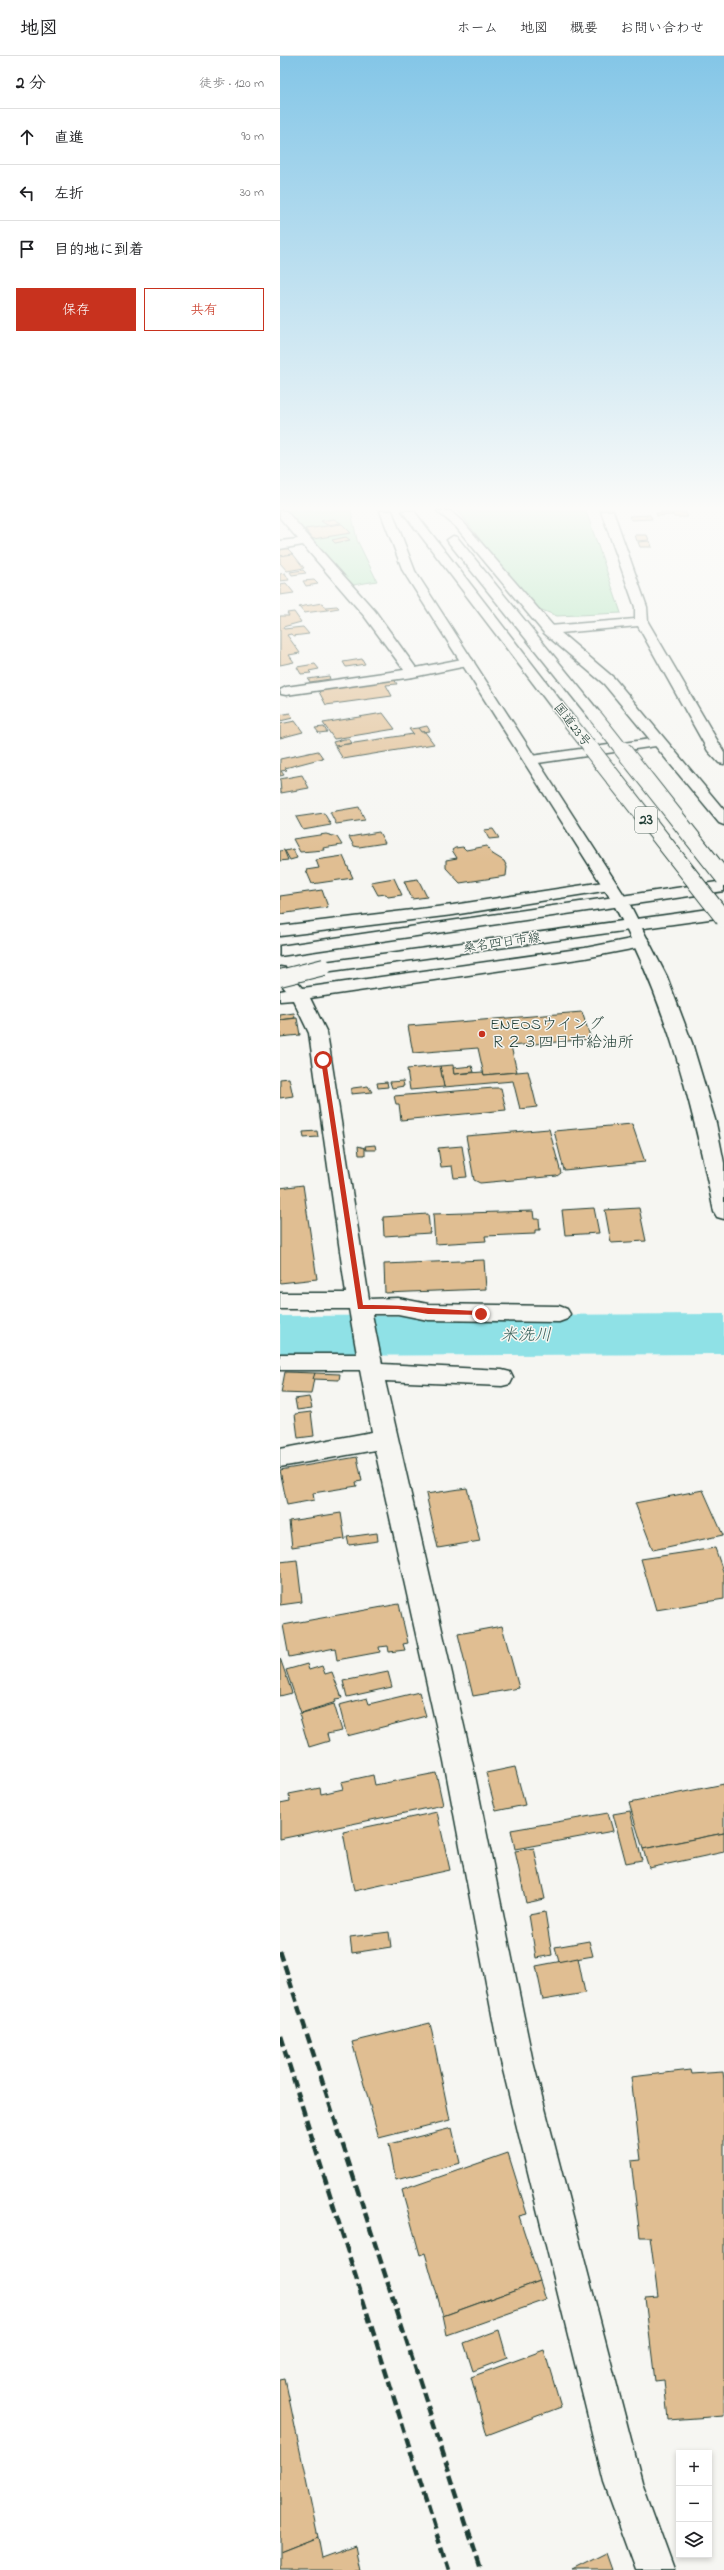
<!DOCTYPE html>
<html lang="ja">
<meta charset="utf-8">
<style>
:root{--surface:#fff;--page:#f6f6f6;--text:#202124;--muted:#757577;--line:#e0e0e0;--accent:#c8321e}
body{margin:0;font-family:"Indie Flower","Klee One",sans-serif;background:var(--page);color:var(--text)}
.controls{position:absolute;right:12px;bottom:12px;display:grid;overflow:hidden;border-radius:0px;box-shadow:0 2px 6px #0003}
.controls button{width:36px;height:36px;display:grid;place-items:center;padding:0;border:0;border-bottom:1px solid var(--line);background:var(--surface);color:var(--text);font:20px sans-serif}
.stop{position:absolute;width:12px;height:12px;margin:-9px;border:3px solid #c8321e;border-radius:50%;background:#fff}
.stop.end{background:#c8321e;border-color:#fff;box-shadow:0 1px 4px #0008}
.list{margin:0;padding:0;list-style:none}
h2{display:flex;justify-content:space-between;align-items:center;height:52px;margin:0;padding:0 16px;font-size:17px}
h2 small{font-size:13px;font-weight:400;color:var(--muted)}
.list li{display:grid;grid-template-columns:26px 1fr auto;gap:12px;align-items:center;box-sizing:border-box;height:56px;padding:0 16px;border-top:1px solid var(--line)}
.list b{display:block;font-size:15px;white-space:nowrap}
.list em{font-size:13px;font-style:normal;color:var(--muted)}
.actions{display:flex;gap:8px;padding:12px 16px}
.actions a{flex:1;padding:9px 0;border:1px solid var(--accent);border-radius:0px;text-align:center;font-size:14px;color:var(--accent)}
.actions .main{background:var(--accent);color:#fff}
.icon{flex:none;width:22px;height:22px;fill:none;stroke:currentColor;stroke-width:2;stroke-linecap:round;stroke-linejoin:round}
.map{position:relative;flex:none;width:444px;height:2514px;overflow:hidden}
header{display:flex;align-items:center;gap:24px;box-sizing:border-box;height:56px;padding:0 20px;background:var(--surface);border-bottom:1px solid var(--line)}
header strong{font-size:19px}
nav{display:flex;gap:22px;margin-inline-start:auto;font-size:14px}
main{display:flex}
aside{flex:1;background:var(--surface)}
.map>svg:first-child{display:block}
.green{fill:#9adeab;stroke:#5c8e70}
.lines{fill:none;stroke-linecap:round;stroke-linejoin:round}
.river{fill:#8fe1e6;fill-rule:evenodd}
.building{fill:#e0be92;stroke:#1f3d34}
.street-casing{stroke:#1f3d34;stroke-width:3}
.secondary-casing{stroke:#1f3d34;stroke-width:3}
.highway-casing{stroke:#1f3d34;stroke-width:3}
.street{fill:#f6f6f2;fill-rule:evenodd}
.secondary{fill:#f6f6f2;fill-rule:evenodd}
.highway{fill:#f6f6f2;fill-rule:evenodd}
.rail{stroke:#1f3d34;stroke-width:4.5;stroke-dasharray:10 4.5;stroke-linecap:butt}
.secondary-bridge-casing{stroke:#1f3d34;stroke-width:18;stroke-linecap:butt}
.highway-bridge-far1-casing{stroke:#1f3d34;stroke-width:15;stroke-linecap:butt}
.highway-bridge-casing{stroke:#1f3d34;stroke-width:18;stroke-linecap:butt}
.secondary-bridge{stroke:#f6f6f2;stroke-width:16}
.highway-bridge-far1{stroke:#f6f6f2;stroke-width:13}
.highway-bridge{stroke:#f6f6f2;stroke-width:16}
.route{fill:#c8321e}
.poi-dot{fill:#c8321e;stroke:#f6f6f2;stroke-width:1.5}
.labels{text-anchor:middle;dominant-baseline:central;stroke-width:3;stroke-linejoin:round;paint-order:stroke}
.far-street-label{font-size:13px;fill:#1f3d34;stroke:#f6f6f2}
.shield{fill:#f6f6f2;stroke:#60746d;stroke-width:1}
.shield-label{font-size:15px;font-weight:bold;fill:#1f3d34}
.poi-label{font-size:16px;fill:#1f3d34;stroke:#f6f6f2;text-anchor:start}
.water-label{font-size:17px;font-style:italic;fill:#355e58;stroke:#f6f6f2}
</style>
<header>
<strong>地図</strong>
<nav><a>ホーム</a><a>地図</a><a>概要</a><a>お問い合わせ</a></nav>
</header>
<main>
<aside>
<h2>2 分<small>徒歩 · 120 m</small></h2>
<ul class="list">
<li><svg class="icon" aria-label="ahead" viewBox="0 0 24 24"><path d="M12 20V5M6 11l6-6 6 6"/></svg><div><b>直進</b></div><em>90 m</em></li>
<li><svg class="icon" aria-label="left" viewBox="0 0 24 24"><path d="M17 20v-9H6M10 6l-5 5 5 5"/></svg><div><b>左折</b></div><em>30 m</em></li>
<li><svg class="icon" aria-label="arrive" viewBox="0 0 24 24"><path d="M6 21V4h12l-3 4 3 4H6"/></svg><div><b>目的地に到着</b></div></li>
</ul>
<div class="actions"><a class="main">保存</a><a>共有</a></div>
</aside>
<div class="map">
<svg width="444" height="2514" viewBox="0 0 444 2514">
<rect width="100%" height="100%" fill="#f6f6f2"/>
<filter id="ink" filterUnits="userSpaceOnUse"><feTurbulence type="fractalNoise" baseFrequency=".025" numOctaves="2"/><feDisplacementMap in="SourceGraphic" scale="8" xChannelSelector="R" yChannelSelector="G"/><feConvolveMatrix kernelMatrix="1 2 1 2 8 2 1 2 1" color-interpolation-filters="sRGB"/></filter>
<g filter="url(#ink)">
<g class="green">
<polygon points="7,455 71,455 77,484 97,525 73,529"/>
<polygon points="178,455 306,455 341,557 277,560 252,550"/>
</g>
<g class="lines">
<polygon class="river" points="444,1258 444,1298 0,1300 0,1260"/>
</g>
<g class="building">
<polygon points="376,457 391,457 392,459 377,460"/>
<polygon points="392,457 406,457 408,461 394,461"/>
<polygon points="370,459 372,463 351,464 349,460"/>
<polygon points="54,463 61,467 47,469 41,465"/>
<polygon points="62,468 71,477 33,483 25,473"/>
<polygon points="355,479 367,479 369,484 357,485"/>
<polygon points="66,481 70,484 55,487 52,484"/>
<polygon points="370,485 372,491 360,491 358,486"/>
<polygon points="6,491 13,498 0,500 0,492"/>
<polygon points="13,498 24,512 7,515 0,507 0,500"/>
<polygon points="23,514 26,517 12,519 10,516"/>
<polygon points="5,517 9,524 0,525 0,518"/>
<polygon points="34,524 38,528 26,530 23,525"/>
<polygon points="6,527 14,537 0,539 0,528"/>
<polygon points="42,547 47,554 24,557 19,551"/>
<polygon points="57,550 59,552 47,554 45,551"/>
<polygon points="14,556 21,566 3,571 4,573 23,571 29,578 13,580 11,578 7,579 20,597 9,599 14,606 0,609 0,560 9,560 7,557"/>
<polygon points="82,603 85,608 66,611 63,606"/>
<polygon points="35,608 39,613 29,615 31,617 21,618 17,611"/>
<polygon points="49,620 50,623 30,626 28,623"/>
<polygon points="114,623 117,628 106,629 112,640 46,649 38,634"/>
<polygon points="10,657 13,662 0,665 0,659"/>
<polygon points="103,657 115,673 54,683 43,667"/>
<polygon points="15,665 23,676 0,682 0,668"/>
<polygon points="147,670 150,675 141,676 138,672"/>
<polygon points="44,671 47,676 39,677 35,672"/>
<polygon points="138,672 141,676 145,676 154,688 63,703 55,690 133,678 129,673"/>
<polygon points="64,683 69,683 72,687 55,690 53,686"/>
<polygon points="38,695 43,702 5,712 7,714 1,715 4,719 0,720 0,703"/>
<polygon points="22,719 29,732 1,737 0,723"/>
<polygon points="79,751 85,764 56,768 50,756"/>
<polygon points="44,757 51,769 23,774 16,761"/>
<polygon points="213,773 219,782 209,783 204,774"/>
<polygon points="99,776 105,787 79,791 74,790 69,781"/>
<polygon points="46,778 57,781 62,789 43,792 44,794 20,796 13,783"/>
<polygon points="207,790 211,797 224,805 227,811 226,820 180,827 166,812 166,804 177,802 172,794 175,792 183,791 186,794"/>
<polygon points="13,793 17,802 10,804 5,795"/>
<polygon points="4,794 8,804 0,805 0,795"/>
<polygon points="63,800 73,822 32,828 26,814 39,812 36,804"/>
<polygon points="114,822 122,839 108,841 106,838 98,839 91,826"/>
<polygon points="138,823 147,841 132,843 124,825"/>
<polygon points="42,834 48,851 0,858 0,840"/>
<polygon points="302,956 311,983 231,990 237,1016 204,1019 198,992 133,997 128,970"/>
<polygon points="14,957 15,962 0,964 0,959"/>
<polygon points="17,962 20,979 0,981 0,964"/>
<polygon points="173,1009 174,1018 203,1016 204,1019 248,1015 257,1051 240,1053 233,1025 164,1031 160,1010"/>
<polygon points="160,1010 164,1031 130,1034 127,1013"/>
<polygon points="192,1010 194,1016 174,1018 173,1012"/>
<polygon points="9,1022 13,1040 0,1042 0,1023"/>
<polygon points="123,1025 124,1030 112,1032 110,1026"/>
<polygon points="107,1026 108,1031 98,1032 97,1027"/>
<polygon points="88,1030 92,1036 71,1038 71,1033 73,1032"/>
<polygon points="214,1032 221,1032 226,1054 121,1064 119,1048 116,1048 114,1040"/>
<polygon points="352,1068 365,1106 284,1114 274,1075"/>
<polygon points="269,1073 281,1117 277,1120 200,1127 194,1124 186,1080"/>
<polygon points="37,1075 38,1081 24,1082 23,1076"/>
<polygon points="95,1089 96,1094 86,1094 85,1090"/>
<polygon points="78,1090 85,1092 85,1099 79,1099"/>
<polygon points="182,1090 187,1121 174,1122 172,1110 161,1111 158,1092"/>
<polygon points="23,1129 37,1223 0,1227 0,1132"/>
<polygon points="314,1152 319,1177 285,1179 282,1154"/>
<polygon points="359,1152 366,1185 331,1187 325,1154"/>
<polygon points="253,1155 254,1163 259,1163 260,1174 255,1174 255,1178 205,1180 206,1185 155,1188 153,1158"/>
<polygon points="148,1158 150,1177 104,1180 103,1161"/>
<polygon points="204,1204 206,1233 105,1237 104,1208"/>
<polygon points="5,1316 35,1317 31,1338 1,1337"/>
<polygon points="35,1317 60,1318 59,1324 33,1323"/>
<polygon points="29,1341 32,1352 17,1354 15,1343"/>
<polygon points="31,1356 34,1380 18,1382 15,1358"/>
<polygon points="77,1401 82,1425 76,1426 77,1430 33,1437 34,1444 7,1449 0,1414"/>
<polygon points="187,1432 200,1485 158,1492 146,1438"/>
<polygon points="423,1434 443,1479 373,1494 355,1447"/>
<polygon points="61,1457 65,1483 12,1491 9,1465"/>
<polygon points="97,1477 98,1485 69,1489 67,1481"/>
<polygon points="435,1492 444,1518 444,1543 376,1554 361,1503"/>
<polygon points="17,1504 22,1546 0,1549 0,1506"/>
<polygon points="119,1548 128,1587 123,1588 125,1594 109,1596 108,1590 99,1591 100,1596 57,1604 55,1592 9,1601 3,1569"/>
<polygon points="222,1570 239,1632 193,1640 178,1578"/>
<polygon points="0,1602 12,1637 0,1640"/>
<polygon points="27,1608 29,1614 42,1610 45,1618 52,1616 62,1642 55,1643 56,1646 21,1657 6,1614"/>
<polygon points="108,1616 112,1631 67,1641 63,1625"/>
<polygon points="139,1636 146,1660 67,1680 59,1649 87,1642 89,1648"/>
<polygon points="54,1648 62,1675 47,1678 49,1685 29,1691 19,1658"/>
<polygon points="235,1711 245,1749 216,1755 206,1717"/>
<polygon points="156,1717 163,1749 0,1783 0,1747 10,1745 9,1738 40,1732 41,1738 63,1733 61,1726 93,1719 95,1729"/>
<polygon points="444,1728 444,1777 363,1793 349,1747"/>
<polygon points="350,1755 362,1804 346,1807 333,1758"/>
<polygon points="157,1756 170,1814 74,1835 63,1776"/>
<polygon points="328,1757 333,1775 235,1793 231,1774"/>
<polygon points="444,1777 444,1796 369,1812 363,1793"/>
<polygon points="254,1792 265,1843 246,1847 235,1795"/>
<polygon points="265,1856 272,1899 256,1902 249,1859"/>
<polygon points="109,1876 111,1891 72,1897 70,1881"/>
<polygon points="309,1885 313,1900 279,1906 275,1891"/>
<polygon points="298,1902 305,1937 263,1944 256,1910"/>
<polygon points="150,1967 170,2064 99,2082 72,1986"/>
<polygon points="411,2014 412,2018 443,2016 444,2024 444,2360 388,2364 384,2324 375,2325 365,2242 378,2241 370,2181 360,2181 351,2105 361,2104 351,2021"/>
<polygon points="172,2072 180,2107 116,2124 109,2088"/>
<polygon points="228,2097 247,2158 239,2160 260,2225 163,2260 145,2197 140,2199 122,2134"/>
<polygon points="260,2225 266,2244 167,2279 163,2260"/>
<polygon points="219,2274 227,2302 193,2315 184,2287"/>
<polygon points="264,2294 281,2351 207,2379 191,2321"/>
<polygon points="5,2323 38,2481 0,2496 0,2324"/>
<polygon points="38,2481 42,2502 75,2490 80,2514 0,2514 0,2496"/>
<polygon points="326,2497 332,2514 292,2514"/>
</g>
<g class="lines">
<g class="street-casing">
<g id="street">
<polygon points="0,455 6,455 95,555 136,612 187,602 192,603 194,606 192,609 133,621 6,639 1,638 0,634 6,631 124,614 85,561 23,489 0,493 0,485 18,483 0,462"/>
<polygon points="378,682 383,683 385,686 383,689 251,708 244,704 251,700"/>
<polygon points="330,825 336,827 338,830 336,833 173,859 0,880 0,870 173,849"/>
<polygon points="361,881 367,882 370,886 367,890 305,902 30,942 47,977 89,1243 118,1242 148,1248 279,1250 287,1253 290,1258 287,1263 279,1266 148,1264 118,1258 92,1258 102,1308 222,1314 230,1316 233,1322 230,1328 222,1330 105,1325 192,1705 253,2006 362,2426 394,2514 356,2514 324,2426 221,2006 164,1705 95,1394 0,1411 0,1393 92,1376 80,1314 0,1314 0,1298 77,1298 69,1253 0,1253 0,1237 66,1237 29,977 13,944 0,945 0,935 6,934 0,927 0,911 6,912 23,932 305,892"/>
</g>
</g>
<g class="secondary-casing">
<g id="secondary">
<polygon points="321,455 333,455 367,551 368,566 444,696 444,708 439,707 428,695 358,570 269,578 263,574 269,570 355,563 355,551"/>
<polygon points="444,825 444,835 0,900 0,890"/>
<polygon points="444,851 444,861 44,916 38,915 35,911 38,907 44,906"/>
</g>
</g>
<g class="highway-casing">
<g id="highway">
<path d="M100 455H112L135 515 348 845 387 921 412 987 436 1067 444 1107V1163L437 1161 434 1156C411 1042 387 948 332 845L123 515Z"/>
<polygon points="122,455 134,455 294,662 296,665 294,668 284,668"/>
<polygon points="157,455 170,455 184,467 274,571 334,622 444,754 444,769 439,767 324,628 264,577 176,471"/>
<polygon points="173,480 177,481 321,658 323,661 321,664 311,664 169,487 167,484"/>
</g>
</g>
<use href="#street" class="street"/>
<use href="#secondary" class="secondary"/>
<use href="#highway" class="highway"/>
<g class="rail">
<polyline points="0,1895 201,2514"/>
<polyline points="0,1980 168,2514"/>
</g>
<g class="secondary-bridge-casing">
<polyline id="secondary-bridge" points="0,922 44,911"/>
</g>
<g class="highway-bridge-far1-casing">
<g id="highway-bridge-far1">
<polyline points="316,661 342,694"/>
<polyline points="289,665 312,694"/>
</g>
</g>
<g class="highway-bridge-casing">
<g id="highway-bridge">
<polyline points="311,693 444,863"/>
<polyline points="342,693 444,822"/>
</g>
</g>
<use href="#secondary-bridge" class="secondary-bridge"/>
<use href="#highway-bridge-far1" class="highway-bridge-far1"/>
<use href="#highway-bridge" class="highway-bridge"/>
</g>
</g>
<linearGradient id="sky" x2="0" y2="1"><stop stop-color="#84c6e7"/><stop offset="0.56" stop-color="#fbfbf9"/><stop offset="1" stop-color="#fbfbf9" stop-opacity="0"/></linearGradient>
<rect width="444" height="807" fill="url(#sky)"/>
<path class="route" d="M43 1002 46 1004 83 1249C123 1248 161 1254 201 1255L203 1259 148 1258 118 1253H78L41 1004Z"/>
<circle class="poi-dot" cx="202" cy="978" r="4"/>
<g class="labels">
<g class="far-street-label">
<text transform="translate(292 669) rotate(52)">国道23号</text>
<text transform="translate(222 887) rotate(-8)">桑名四日市線</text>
</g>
<rect class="shield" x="355" y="751" width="22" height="26" rx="3"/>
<g class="shield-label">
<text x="366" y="764">23</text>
</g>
<g class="poi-label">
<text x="210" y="969">ENEOSウイング<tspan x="210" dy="18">Ｒ２３四日市給油所</tspan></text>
</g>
<g class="water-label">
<text x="246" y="1279">米洗川</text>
</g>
</g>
</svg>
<div class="controls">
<button>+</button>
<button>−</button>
<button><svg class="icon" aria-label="layers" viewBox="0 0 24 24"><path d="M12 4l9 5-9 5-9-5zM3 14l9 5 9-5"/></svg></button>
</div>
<div class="stop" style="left:43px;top:1004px"></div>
<div class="stop end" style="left:201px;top:1258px"></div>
</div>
</main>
